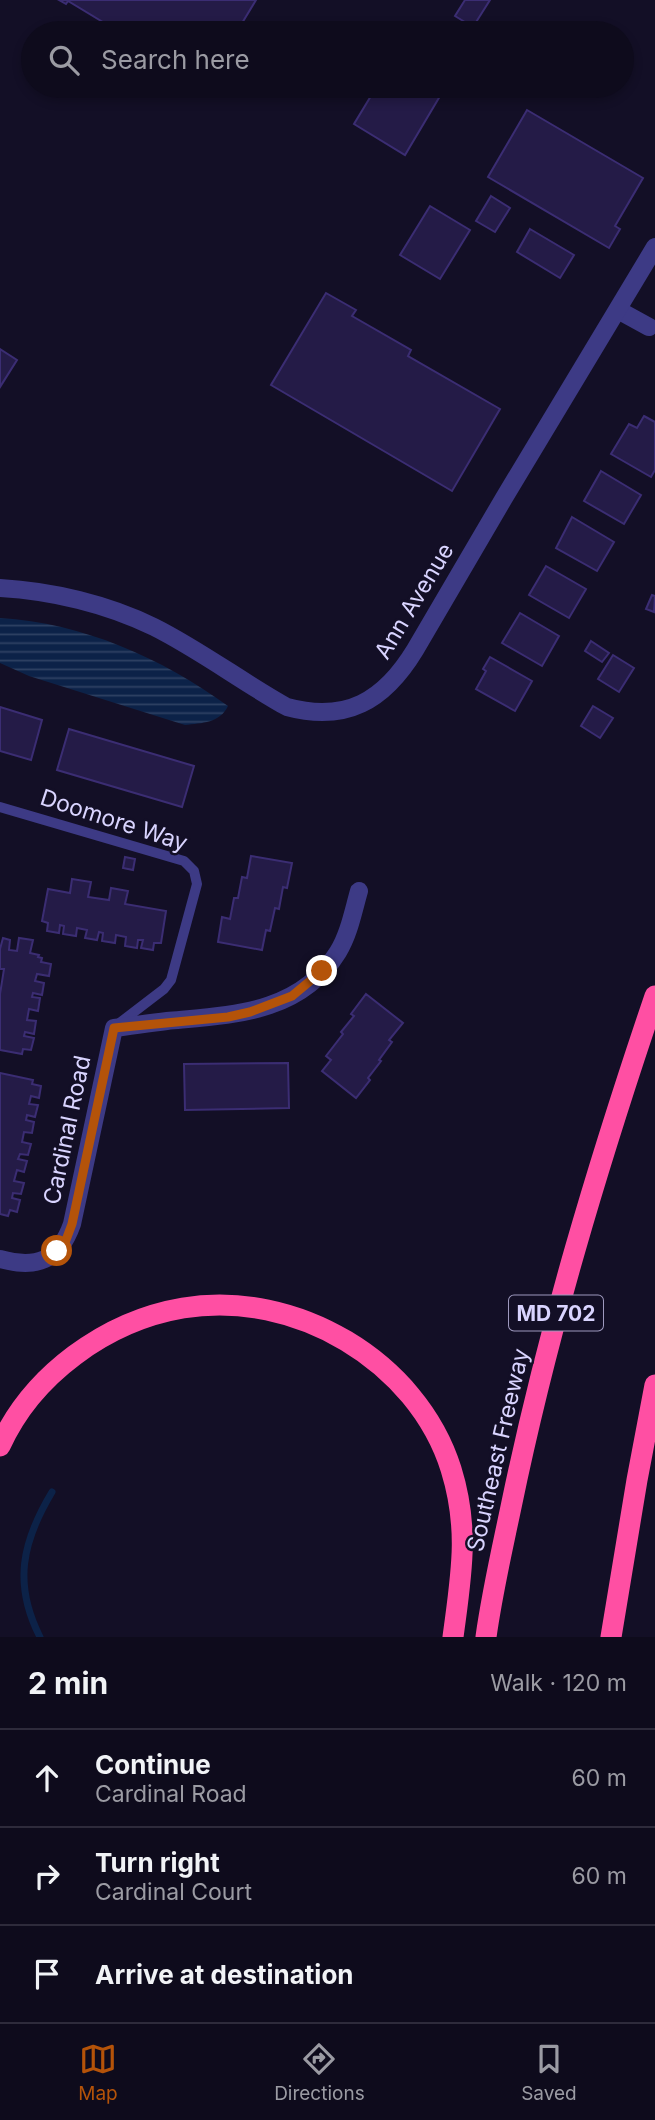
<!DOCTYPE html>
<meta charset="utf-8">
<style>
:root{--surface:#0e0b1c;--page:#1c1929;--text:#f1f3f6;--muted:#9b9ba3;--line:#2e2b3b;--accent:#b45309}
body{margin:0;font-family:Inter,sans-serif;background:var(--page);color:var(--text)}
.stop{position:absolute;width:21px;height:21px;margin:-16px;border:5px solid #b45309;border-radius:50%;background:#fff}
.stop.end{background:#b45309;border-color:#fff;box-shadow:0 2px 7px #0008}
.list{margin:0;padding:0;list-style:none}
h2{display:flex;justify-content:space-between;align-items:center;height:91px;margin:0;padding:0 28px;font-size:30px}
h2 small{font-size:23px;font-weight:400;color:var(--muted)}
.list li{display:grid;grid-template-columns:46px 1fr auto;gap:21px;align-items:center;box-sizing:border-box;height:98px;padding:0 28px;border-top:2px solid var(--line)}
.list b{display:block;font-size:26px;white-space:nowrap}
.list p{margin:0;font-size:23px;white-space:nowrap;color:var(--muted)}
.list em{font-size:23px;font-style:normal;color:var(--muted)}
.icon{flex:none;width:38px;height:38px;fill:none;stroke:currentColor;stroke-width:2;stroke-linecap:round;stroke-linejoin:round}
.map{position:relative;flex:none;width:655px;height:1637px;overflow:hidden}
.search{position:absolute;background:var(--surface);box-shadow:0 4px 10px #0003;left:21px;right:21px;top:21px;height:77px;display:flex;align-items:center;gap:18px;box-sizing:border-box;padding:0 24px;border-radius:38px;color:var(--muted);font-size:26px}
.sheet{height:385px;background:var(--surface)}
nav{display:flex;justify-content:space-around;align-items:center;box-sizing:border-box;height:98px;border-top:2px solid var(--line);background:var(--surface);font-size:19px;color:var(--muted)}
nav a{display:grid;justify-items:center;gap:4px}
nav .on{color:var(--accent)}
.map>svg:first-child{display:block}
.water{fill:url(#water-rules)}
.lines{fill:none;stroke-linecap:round;stroke-linejoin:round}
.stream{stroke:#0c2248;stroke-width:7}
.building{fill:#241b47;stroke:#3b2d73;stroke-width:2}
.lane{stroke:#3d3a85;stroke-width:10}
.street{stroke:#3d3a85;stroke-width:18}
.highway{stroke:#ff4fa3;stroke-width:21}
.route{stroke:#b45309;stroke-width:9}
.labels{text-anchor:middle;dominant-baseline:central;stroke-width:5;stroke-linejoin:round;paint-order:stroke}
.shield{fill:#130f26;stroke:#9e99be;stroke-width:2}
.shield-label{font-size:21px;font-weight:bold;fill:#d9d4ff}
.street-label{font-size:23px;fill:#d9d4ff;stroke:#130f26}
</style>
<div class="map">
<svg width="655" height="1637" viewBox="0 0 655 1637">
<defs>
<pattern id="water-rules" width="6" height="5" patternUnits="userSpaceOnUse" patternTransform="scale(1.75)"><rect width="6" height="5" fill="#0c2248"/><path d="M0 2.5h6" fill="none" stroke="#2f4163"/></pattern>
</defs>
<rect width="100%" height="100%" fill="#130f26"/>
<path class="water" d="M0 618C83 623 162 658 228 706 220 723 202 723 185 725L29 676 0 663Z"/>
<g class="lines">
<path class="stream" d="M40 1637C13 1584 22 1542 52 1492"/>
</g>
<g class="building">
<polygon points="59,0 256,0 236,33 121,33 68,1 66,4"/>
<polygon points="465,0 490,0 473,27 455,16"/>
<polygon points="377,86 446,86 405,155 354,124"/>
<polygon points="527,110 643,178 615,226 620,229 609,248 488,177"/>
<polygon points="491,196 510,208 495,232 476,221"/>
<polygon points="430,206 470,230 440,279 400,255"/>
<polygon points="530,229 574,255 560,278 517,252"/>
<polygon points="326,293 356,310 352,316 411,350 408,356 500,409 452,491 271,385"/>
<polygon points="0,349 17,360 0,387"/>
<polygon points="644,416 655,422 655,470 651,477 611,454 629,424 637,428"/>
<polygon points="601,471 641,495 624,524 584,501"/>
<polygon points="572,517 614,542 597,571 556,548"/>
<polygon points="546,566 586,589 569,618 529,595"/>
<polygon points="652,595 655,596 654,612 646,609"/>
<polygon points="520,613 559,636 542,666 502,643"/>
<polygon points="591,641 609,653 602,662 585,651"/>
<polygon points="613,655 634,668 619,692 598,679"/>
<polygon points="490,657 532,681 515,711 476,689 486,671 483,669"/>
<polygon points="593,706 613,718 600,738 581,726"/>
<polygon points="0,707 42,720 31,760 0,751"/>
<polygon points="69,729 194,766 182,807 57,770"/>
<polygon points="251,856 292,863 287,888 283,887 279,909 275,908 270,931 266,930 262,950 218,942 222,917 230,919 234,898 238,898 242,877 247,878"/>
<polygon points="125,857 135,859 133,870 123,868"/>
<polygon points="72,879 91,882 88,897 109,900 111,888 128,891 125,904 166,911 161,943 154,943 153,950 141,948 143,940 138,940 137,948 125,946 126,937 116,935 115,943 102,941 103,933 99,932 97,940 85,938 87,930 77,928 76,936 63,934 64,926 60,925 59,933 47,931 48,923 42,921 48,889 70,893"/>
<polygon points="3,938 10,940 9,950 17,951 19,938 33,940 30,953 39,955 38,957 42,958 41,962 51,964 49,976 37,974 35,981 44,983 42,995 33,993 32,997 40,998 38,1011 29,1009 27,1020 36,1021 34,1034 25,1032 24,1036 34,1038 31,1050 23,1049 22,1054 0,1050 0,994 4,969 0,969 0,949"/>
<polygon points="366,994 403,1023 389,1040 392,1042 379,1060 381,1061 368,1078 370,1080 356,1098 322,1071 331,1060 326,1056 343,1034 341,1032 354,1016 351,1014"/>
<polygon points="288,1063 289,1108 185,1110 184,1064"/>
<polygon points="0,1073 33,1080 32,1084 41,1086 39,1098 31,1096 29,1104 38,1105 35,1117 27,1115 26,1120 34,1122 32,1133 24,1132 22,1142 31,1144 28,1155 20,1154 18,1159 27,1161 24,1172 17,1170 14,1181 24,1183 21,1194 13,1193 12,1198 20,1200 17,1212 10,1210 8,1216 0,1214"/>
</g>
<g class="lines">
<polyline class="lane" points="0,807 184,861 194,871 197,884 171,980 164,989 117,1025"/>
<g class="street">
<polyline points="618,310 649,327"/>
<path d="M0 588C52 591 107 604 154 627 200 650 242 682 287 707 346 723 384 701 415 650L504 498 655 247"/>
<path d="M0 1259C36 1269 59 1261 72 1224L114 1028C131 1026 149 1023 167 1021 231 1015 300 1014 338 952 349 934 353 912 359 891"/>
</g>
<g class="highway">
<path d="M0 1446C32 1375 106 1321 183 1308 295 1289 417 1361 451 1469 470 1530 461 1576 453 1637"/>
<path d="M486 1637C492 1593 502 1550 511 1507 547 1333 598 1164 655 996"/>
<polyline points="611,1637 637,1480 655,1385"/>
</g>
</g>
<g class="lines">
<polyline class="route" points="57,1251 66,1240 72,1224 114,1028 228,1017 250,1012 292,996 322,971"/>
</g>
<g class="labels">
<rect class="shield" x="509" y="1295.5" width="94" height="35" rx="5"/>
<g class="shield-label">
<text x="556" y="1313">MD 702</text>
</g>
<g class="street-label">
<text transform="translate(414 601) rotate(-59)">Ann Avenue</text>
<text transform="translate(114 820) rotate(18)">Doomore Way</text>
<text transform="translate(67 1130) rotate(-78)">Cardinal Road</text>
<text transform="translate(498 1450) rotate(-77)">Southeast Freeway</text>
</g>
</g>
</svg>
<div class="stop" style="left:57px;top:1251px"></div>
<div class="stop end" style="left:322px;top:971px"></div>
<div class="search"><svg class="icon" aria-label="search" viewBox="0 0 24 24"><circle cx="10" cy="10" r="6"/><path d="M15 15l6 6"/></svg>Search here</div>
</div>
<section class="sheet">
<h2>2 min<small>Walk · 120 m</small></h2>
<ul class="list">
<li><svg class="icon" aria-label="ahead" viewBox="0 0 24 24"><path d="M12 20V5M6 11l6-6 6 6"/></svg><div><b>Continue</b><p>Cardinal Road</p></div><em>60 m</em></li>
<li><svg class="icon" aria-label="right" viewBox="0 0 24 24"><path d="M7 20v-9h11M14 6l5 5-5 5"/></svg><div><b>Turn right</b><p>Cardinal Court</p></div><em>60 m</em></li>
<li><svg class="icon" aria-label="arrive" viewBox="0 0 24 24"><path d="M6 21V4h12l-3 4 3 4H6"/></svg><div><b>Arrive at destination</b></div></li>
</ul>
</section>
<nav>
<a class="on"><svg class="icon" aria-label="map" viewBox="0 0 24 24"><path d="M3 6l6-2 6 2 6-2v14l-6 2-6-2-6 2zM9 4v14M15 6v14"/></svg>Map</a>
<a><svg class="icon" aria-label="directions" viewBox="0 0 24 24"><path d="M12 3l9 9-9 9-9-9zM9 14v-3h6M13 9l2 2-2 2"/></svg>Directions</a>
<a><svg class="icon" aria-label="saved" viewBox="0 0 24 24"><path d="M7 4h10v16l-5-4-5 4z"/></svg>Saved</a>
</nav>
